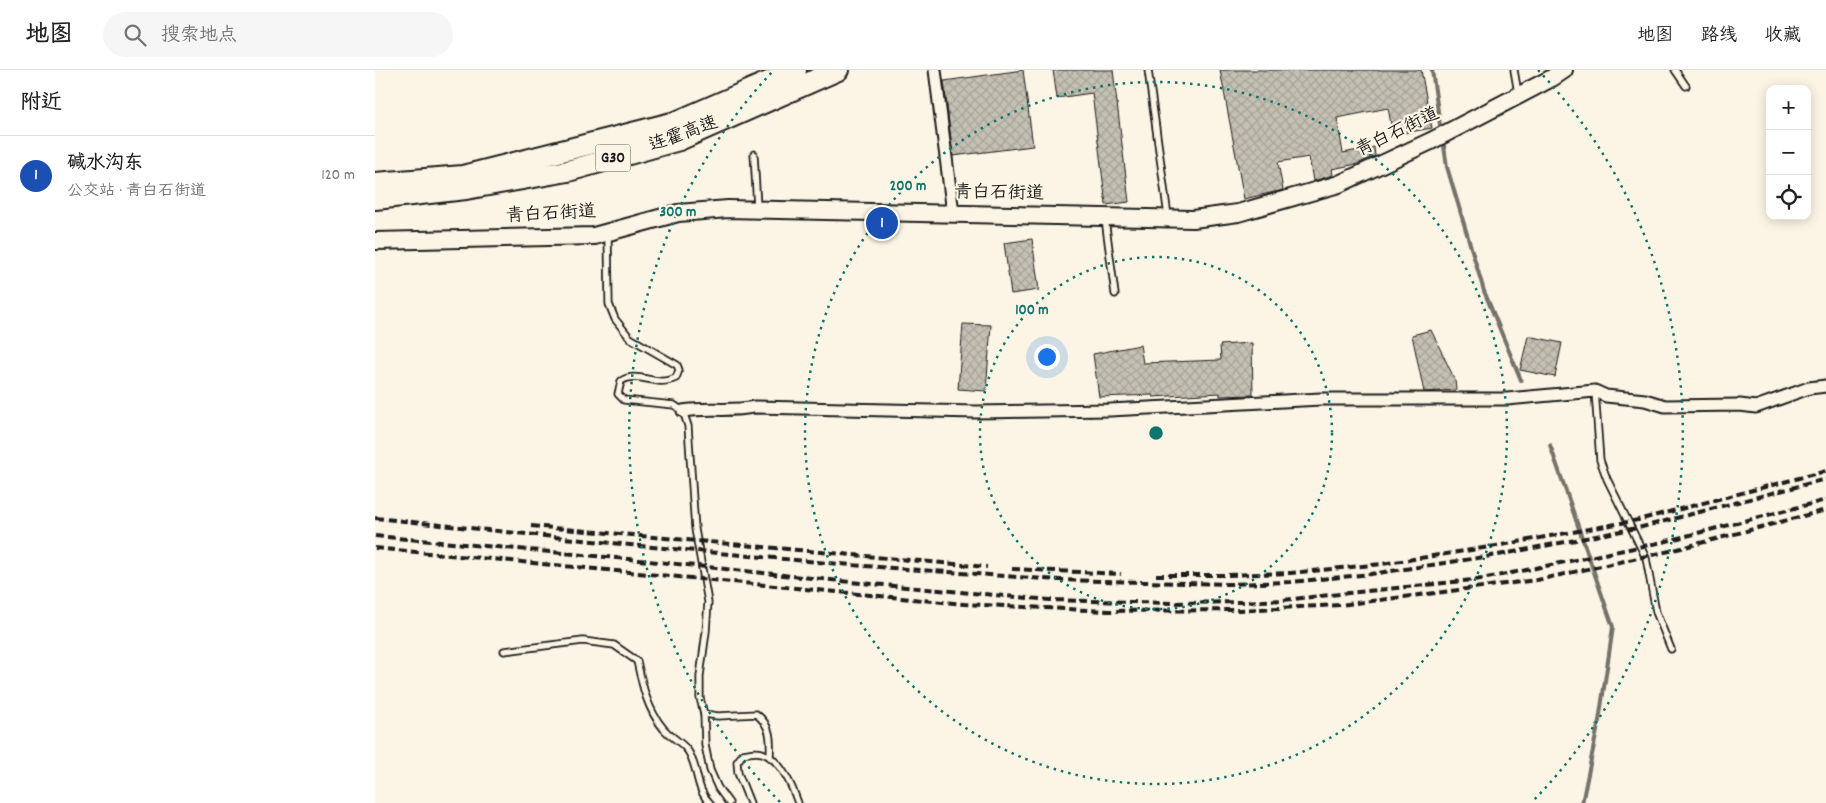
<!DOCTYPE html>
<html lang="zh">
<meta charset="utf-8">
<style>
:root{--surface:#fff;--page:#f6f6f6;--text:#202124;--muted:#757577;--line:#e0e0e0;--accent:#d1495b}
body{margin:0;font-family:Dekko,"LXGW WenKai TC",sans-serif;background:var(--page);color:var(--text)}
.controls{position:absolute;right:15px;top:15px;display:grid;overflow:hidden;border-radius:10px;box-shadow:0 2px 12px #0003}
.controls button{width:45px;height:45px;display:grid;place-items:center;padding:0;border:0;border-bottom:1px solid var(--line);background:var(--surface);color:var(--text);font:25px sans-serif}
.you{position:absolute;left:671px;top:286px;width:18px;height:18px;margin:-12px;border:4px solid #fff;border-radius:50%;background:#1a73e8;box-shadow:0 0 0 8px #1a73e833}
.badge{display:grid;place-items:center;width:32px;height:32px;border-radius:50%;background:var(--accent);color:#fff;font-size:16px;font-weight:700}
.pin{position:absolute;translate:-50% -50%;border:2px solid #fff;box-shadow:0 1px 5px #0006}
.list{margin:0;padding:0;list-style:none}
h2{display:flex;justify-content:space-between;align-items:center;height:65px;margin:0;padding:0 20px;font-size:21px}
h2 small{font-size:16px;font-weight:400;color:var(--muted)}
.list li{display:grid;grid-template-columns:32px 1fr auto;gap:15px;align-items:center;box-sizing:border-box;height:80px;padding:0 20px;border-top:1px solid var(--line)}
.list b{display:block;font-size:19px;white-space:nowrap}
.list p{margin:0;font-size:16px;white-space:nowrap;color:var(--muted)}
.list em{font-size:16px;font-style:normal;color:var(--muted)}
.icon{flex:none;width:28px;height:28px;fill:none;stroke:currentColor;stroke-width:2;stroke-linecap:round;stroke-linejoin:round}
.map{position:relative;flex:none;width:1451px;height:733px;overflow:hidden}
header{display:flex;align-items:center;gap:30px;box-sizing:border-box;height:70px;padding:0 25px;background:var(--surface);border-bottom:1px solid var(--line)}
header strong{font-size:24px}
nav{display:flex;gap:28px;margin-inline-start:auto;font-size:18px}
.search{width:350px;height:45px;background:var(--page);display:flex;align-items:center;gap:12px;box-sizing:border-box;padding:0 18px;border-radius:28px;color:var(--muted);font-size:19px}
main{display:flex}
aside{flex:1;background:var(--surface)}
.map>svg:first-child{display:block}
.lines{fill:none;stroke-linecap:round;stroke-linejoin:round}
.stream{stroke:#75726c;stroke-width:4}
.building{fill:url(#building-cross-hatch);stroke:#1c1c1c}
.lane-casing{stroke:#1c1c1c;stroke-width:9}
.street-casing{stroke:#1c1c1c;stroke-width:15}
.secondary-casing{stroke:#1c1c1c;stroke-width:20}
.highway-casing{stroke:#1c1c1c;stroke-width:24}
.lane{stroke:#fcf5e5;stroke-width:5.5}
.street{stroke:#fcf5e5;stroke-width:11}
.secondary{stroke:#fcf5e5;stroke-width:16}
.highway{stroke:#fcf5e5;stroke-width:20}
.rail{stroke:#1c1c1c;stroke-width:4;stroke-dasharray:8 4;stroke-linecap:butt}
.ring{fill:none;stroke:#0f766e;stroke-width:2.5;stroke-dasharray:2.5 5}
.labels{text-anchor:middle;dominant-baseline:central;stroke-width:4.5;stroke-linejoin:round;paint-order:stroke}
.shield{fill:#fcf5e5;stroke:#5f5d58;stroke-width:1}
.shield-label{font-size:16px;font-weight:bold;fill:#1c1c1c}
.street-label{font-size:18px;fill:#1c1c1c;stroke:#fcf5e5}
.centre{fill:#0f766e;stroke:#fcf5e5;stroke-width:2.5}
.ring-label{font-size:15px;text-anchor:middle;font-weight:bold;fill:#0f766e;stroke:#fcf5e5;stroke-width:4.5;stroke-linejoin:round;paint-order:stroke}
</style>
<header>
<strong>地图</strong>
<div class="search"><svg class="icon" aria-label="search" viewBox="0 0 24 24"><circle cx="10" cy="10" r="6"/><path d="M15 15l6 6"/></svg>搜索地点</div>
<nav><a>地图</a><a>路线</a><a>收藏</a></nav>
</header>
<main>
<aside>
<h2>附近<small></small></h2>
<ul class="list">
<li><span class="badge" style="background:#1a4fb4">1</span><div><b>碱水沟东</b><p>公交站 · 青白石街道</p></div><em>120 m</em></li>
</ul>
</aside>
<div class="map">
<svg width="1451" height="733" viewBox="0 0 1451 733">
<defs>
<pattern id="building-cross-hatch" width="8" height="8" patternUnits="userSpaceOnUse" patternTransform="scale(1.25)"><rect width="8" height="8" fill="#c4c0b3"/><path d="M0 0l8 8M0 8l8-8" fill="none" stroke="#a8a499"/></pattern>
</defs>
<rect width="100%" height="100%" fill="#fcf5e5"/>
<filter id="ink" filterUnits="userSpaceOnUse"><feTurbulence type="fractalNoise" baseFrequency=".02" numOctaves="2"/><feDisplacementMap in="SourceGraphic" scale="10" xChannelSelector="R" yChannelSelector="G"/><feConvolveMatrix kernelMatrix="1 2 1 2 8 2 1 2 1" color-interpolation-filters="sRGB"/></filter>
<g filter="url(#ink)">
<g class="lines">
<g class="stream">
<polyline points="1057,0 1065,55"/>
<polyline points="1069,76 1072,97 1109,221 1146,310"/>
<polyline points="1175,375 1238,557 1224,651 1207,733"/>
</g>
</g>
<g class="building">
<polygon points="648,0 658,76 578,86 569,11"/>
<polygon points="678,0 738,0 754,132 731,135 717,23 682,28"/>
<polygon points="845,0 1046,0 1057,58 1018,65 1013,38 962,48 968,83 999,77 1000,86 982,94 957,99 958,105 938,111 934,87 903,92 908,120 869,129"/>
<polygon points="657,169 664,220 636,224 629,173"/>
<polygon points="588,254 616,255 611,321 583,319"/>
<polygon points="1056,260 1080,310 1081,320 1049,322 1037,265"/>
<polygon points="1153,266 1187,273 1180,307 1145,300"/>
<polygon points="877,273 878,325 845,326 845,323 778,327 778,325 724,327 718,284 765,275 768,293 846,290 845,275"/>
</g>
<g class="lines">
<g class="lane-casing">
<g id="lane">
<polyline points="773,0 793,146"/>
<polyline points="1139,0 1143,23"/>
<polyline points="1300,0 1311,16"/>
<polyline points="379,84 382,137"/>
<polyline points="730,149 740,224"/>
<path d="M233 164 234 234 240 249 255 268 302 295 304 300 301 308C280 318 264 300 246 311L243 324 249 330 299 335 308 341 313 356 320 459 333 532 331 562 325 606V628L329 644 330 675 335 700 343 718 354 733"/>
<polyline points="1220,321 1225,390 1232,409 1271,488 1281,542 1296,579"/>
<path d="M129 581 208 571 239 575 262 591C267 614 272 639 288 658 295 667 307 672 313 681 324 698 320 719 335 733"/>
<path d="M329 644 343 646 381 644C396 655 396 669 395 687"/>
<path d="M375 733 363 703 362 692 368 684C374 683 381 681 387 683 406 689 417 716 423 733"/>
</g>
</g>
<g class="street-casing">
<g id="street">
<polyline points="560,0 578,143"/>
<path d="M308 341C332 337 356 342 379 337L601 342 735 340 946 329H1132L1220 321 1231 326 1270 330 1290 336 1365 335 1381 337 1434 318 1451 316"/>
</g>
</g>
<g class="secondary-casing">
<polyline id="secondary" points="0,171 219,166 303,143 353,139 818,149 863,143 964,114 1056,71 1177,8 1189,0"/>
</g>
<g class="highway-casing">
<g id="highway">
<polyline points="0,113 88,106 301,52 421,0"/>
<polyline points="0,129 91,119 193,101 304,70 463,0"/>
</g>
</g>
<use href="#lane" class="lane"/>
<use href="#street" class="street"/>
<use href="#secondary" class="secondary"/>
<use href="#highway" class="highway"/>
<g class="rail">
<polyline points="0,448 255,475 476,495 684,510 854,514 916,512 996,504 1123,485 1267,457 1451,409"/>
<polyline points="156,456 612,497"/>
<polyline points="0,466 264,490 475,512 675,530 799,533 867,532 908,530 1107,509 1288,472 1451,430"/>
<polyline points="0,478 589,534 732,541 864,540 965,535 1162,510 1295,481 1451,440"/>
<polyline points="637,499 746,504"/>
<polyline points="781,505 851,505 916,503 1007,494 1121,476 1263,450 1451,401"/>
</g>
</g>
</g>
<g class="ring">
<circle cx="781" cy="363" r="176"/>
<circle cx="781" cy="363" r="351"/>
<path d="M405 732A527 527 0 0 1 399 0M1163 0A527 527 0 0 1 1157 732"/>
</g>
<g class="labels">
<rect class="shield" x="220.5" y="74.5" width="35" height="27" rx="4"/>
<g class="shield-label">
<text x="238" y="88">G30</text>
</g>
<g class="street-label">
<text transform="translate(1023 63) rotate(-26)">青白石街道</text>
<text transform="translate(309 65) rotate(-20)">连霍高速</text>
<text transform="translate(624 124) rotate(1)">青白石街道</text>
<text transform="translate(176 145) rotate(-3)">青白石街道</text>
</g>
</g>
<circle cx="781" cy="363" r="8" class="centre"/>
<g class="ring-label">
<text x="533" y="120">200 m</text>
<text x="303" y="146">300 m</text>
<text x="657" y="244">100 m</text>
</g>
</svg>
<div class="controls">
<button>+</button>
<button>−</button>
<button><svg class="icon" aria-label="locate" viewBox="0 0 24 24"><circle cx="12" cy="12" r="6"/><path d="M12 2v4M12 18v4M2 12h4M18 12h4"/></svg></button>
</div>
<div class="you"></div>
<div class="pin badge" style="left:507px;top:153px;background:#1a4fb4">1</div>
</div>
</main>
